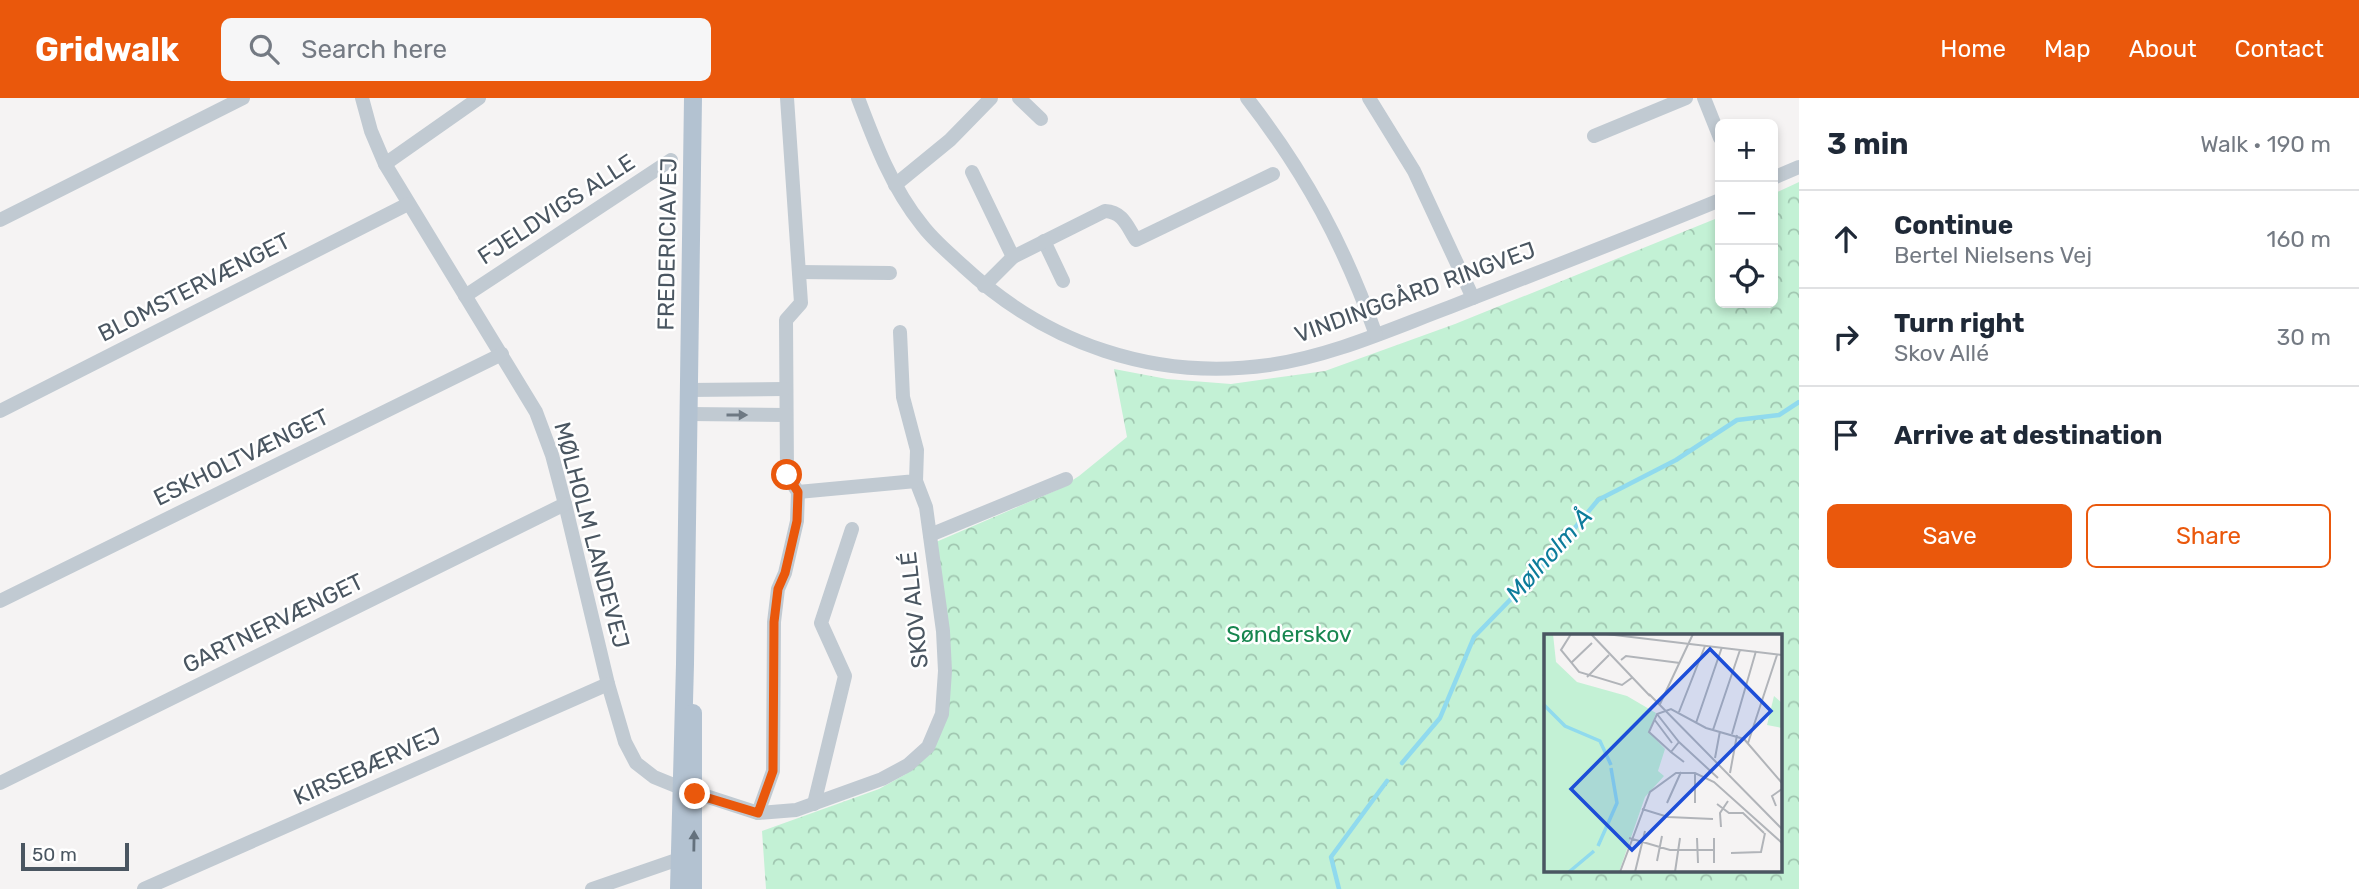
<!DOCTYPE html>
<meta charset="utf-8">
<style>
:root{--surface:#fff;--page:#f6f6f7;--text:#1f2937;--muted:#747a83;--line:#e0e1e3;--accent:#ea580c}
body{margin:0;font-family:Rubik,sans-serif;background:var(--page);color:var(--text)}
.controls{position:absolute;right:21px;top:21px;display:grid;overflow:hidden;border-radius:10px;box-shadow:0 4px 10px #0003}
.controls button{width:63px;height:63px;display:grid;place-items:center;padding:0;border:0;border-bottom:2px solid var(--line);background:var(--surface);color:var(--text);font:35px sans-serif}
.scale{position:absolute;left:21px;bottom:18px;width:108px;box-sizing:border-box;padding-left:7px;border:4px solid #4a5661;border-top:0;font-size:19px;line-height:24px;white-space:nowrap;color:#4a5661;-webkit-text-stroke:5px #fff;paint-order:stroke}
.stop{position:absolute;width:21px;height:21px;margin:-16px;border:5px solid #ea580c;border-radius:50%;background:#fff}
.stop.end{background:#ea580c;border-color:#fff;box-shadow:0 2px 7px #0008}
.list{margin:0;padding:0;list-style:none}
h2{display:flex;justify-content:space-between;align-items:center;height:91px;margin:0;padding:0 28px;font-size:30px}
h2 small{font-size:23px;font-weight:400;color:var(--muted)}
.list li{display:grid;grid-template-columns:46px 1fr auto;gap:21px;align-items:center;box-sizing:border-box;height:98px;padding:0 28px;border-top:2px solid var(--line)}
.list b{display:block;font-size:26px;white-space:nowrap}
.list p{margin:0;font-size:23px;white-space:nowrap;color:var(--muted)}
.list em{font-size:23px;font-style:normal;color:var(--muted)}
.actions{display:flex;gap:14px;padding:21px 28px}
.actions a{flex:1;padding:16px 0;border:2px solid var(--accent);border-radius:10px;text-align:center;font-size:24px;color:var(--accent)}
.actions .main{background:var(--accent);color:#fff}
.icon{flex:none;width:38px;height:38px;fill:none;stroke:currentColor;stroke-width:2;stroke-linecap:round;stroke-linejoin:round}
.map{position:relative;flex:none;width:1799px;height:791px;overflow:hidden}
header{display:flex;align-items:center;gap:42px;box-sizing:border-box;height:98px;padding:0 35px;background:var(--accent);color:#fff}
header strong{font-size:33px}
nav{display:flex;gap:38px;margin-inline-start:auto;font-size:24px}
.search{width:490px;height:63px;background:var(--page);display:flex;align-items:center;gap:18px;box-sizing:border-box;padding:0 24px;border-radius:10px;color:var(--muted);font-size:26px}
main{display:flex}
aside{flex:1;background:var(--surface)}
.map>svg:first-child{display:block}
.forest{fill:url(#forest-crowns);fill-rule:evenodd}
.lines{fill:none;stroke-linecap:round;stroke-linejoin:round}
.stream{stroke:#90daee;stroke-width:4.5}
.minor{stroke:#c1cad2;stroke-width:14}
.major{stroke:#b3c2d1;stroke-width:18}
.oneway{fill:#6e7983}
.oneway2{fill:#64717d}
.route{stroke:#ea580c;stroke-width:9}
.labels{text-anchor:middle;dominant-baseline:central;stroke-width:5;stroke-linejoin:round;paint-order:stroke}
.street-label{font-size:23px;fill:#4a5661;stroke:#fff}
.park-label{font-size:23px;fill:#17864f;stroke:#fff}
.water-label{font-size:24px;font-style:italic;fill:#0c7c9b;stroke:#fff}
.inset-river{fill:none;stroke:#90daee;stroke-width:3.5}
.inset-road{fill:none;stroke:#b1b4b9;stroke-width:2}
.view{fill:#1d4ed8;fill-opacity:0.15;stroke:#1d4ed8;stroke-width:3.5}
.inset-edge{fill:none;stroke:#4a5661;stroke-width:3.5}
</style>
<header>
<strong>Gridwalk</strong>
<div class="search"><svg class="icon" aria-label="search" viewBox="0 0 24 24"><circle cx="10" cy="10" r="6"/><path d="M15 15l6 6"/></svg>Search here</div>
<nav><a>Home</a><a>Map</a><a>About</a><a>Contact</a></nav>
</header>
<main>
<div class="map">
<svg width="1799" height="791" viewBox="0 0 1799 791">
<defs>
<pattern id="forest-crowns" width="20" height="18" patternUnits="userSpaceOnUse" patternTransform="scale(1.75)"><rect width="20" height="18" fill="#c3f1d5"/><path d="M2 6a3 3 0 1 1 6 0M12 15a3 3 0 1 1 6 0" fill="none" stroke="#a0c6b0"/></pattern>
</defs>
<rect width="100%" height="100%" fill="#f5f3f3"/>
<path class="forest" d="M1799 84V791H766L762 733 879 691 906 676 947 607 936 444 1057 392 1079 378 1127 339 1114 271 1167 281 1231 286 1325 273 1455 226 1720 119V205H1773V96ZM1545 537H1780V772H1545Z"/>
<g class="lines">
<g class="stream">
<polyline points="1402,665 1440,620 1474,539 1544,467 1598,402 1676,362 1737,322 1779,317 1799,304"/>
<polyline points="1339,791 1331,759 1387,683"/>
</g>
<g class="minor">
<polyline points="362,0 371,33 385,66 536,314 552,357 565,406 608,586 625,644 636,665 654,679 681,690 758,715 796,712 882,681 908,667 928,649 942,616 945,573 943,533 926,409 916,383"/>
<polyline points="787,0 801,205 786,222 787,377 798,394"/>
<path d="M858 0C875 45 892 90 922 127 933 142 949 155 963 168 1047 246 1154 283 1269 267 1332 258 1391 231 1450 209 1540 174 1630 139 1720 102"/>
<polyline points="1019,0 1041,21"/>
<path d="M1247 0C1306 76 1344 147 1376 237"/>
<polyline points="1369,0 1414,73 1473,200"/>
<polyline points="1704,0 1720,40"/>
<polyline points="1594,38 1686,0"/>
<polyline points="385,66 479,0"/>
<polyline points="972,74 1013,159"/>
<polyline points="1773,80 1799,69"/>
<polyline points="895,87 950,42 991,0"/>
<polyline points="0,122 243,0"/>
<polyline points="1044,143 1063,183"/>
<polyline points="799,174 890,175"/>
<path d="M984 188 1013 159 1105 113C1123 114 1127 128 1136 142L1273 76"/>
<polyline points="465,198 671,62"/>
<polyline points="689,292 785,291"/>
<polyline points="0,313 408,106"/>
<polyline points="689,316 786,317"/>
<polyline points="798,394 916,383 917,352 903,299 900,234"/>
<polyline points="930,437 1066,381"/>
<polyline points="0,503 502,256"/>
<polyline points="0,685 565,406"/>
<polyline points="814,706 845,578 821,525 852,431"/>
<polyline points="758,715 773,673 774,524 778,491 785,475 797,423 798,394"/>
<polyline points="144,791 608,586"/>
<polyline points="592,791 679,761"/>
</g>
<g class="major">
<polyline points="679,791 685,566 693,0"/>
<polyline points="693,791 693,615"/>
</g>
</g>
<defs><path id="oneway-solid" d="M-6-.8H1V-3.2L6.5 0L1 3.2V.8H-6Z" transform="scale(1.75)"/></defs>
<use class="oneway" href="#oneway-solid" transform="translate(737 317)"/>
<use class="oneway2" href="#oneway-solid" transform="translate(694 743) rotate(-89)"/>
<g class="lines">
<polyline class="route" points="695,696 758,715 773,673 774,524 778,491 785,475 797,423 798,394 787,377"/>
</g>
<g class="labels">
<g class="street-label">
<text transform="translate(556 111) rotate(-33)">FJELDVIGS ALLE</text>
<text transform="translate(667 146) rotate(-89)">FREDERICIAVEJ</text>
<text transform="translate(194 189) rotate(-27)">BLOMSTERVÆNGET</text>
<text transform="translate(1415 194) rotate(-20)">VINDINGGÅRD RINGVEJ</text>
<text transform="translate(241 359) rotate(-26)">ESKHOLTVÆNGET</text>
<text transform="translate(592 437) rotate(75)">MØLHOLM LANDEVEJ</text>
<text transform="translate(914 512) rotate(-96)">SKOV ALLÉ</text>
<text transform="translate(273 525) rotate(-26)">GARTNERVÆNGET</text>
<text transform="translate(367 668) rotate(-24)">KIRSEBÆRVEJ</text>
</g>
<g class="park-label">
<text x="1289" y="536">Sønderskov</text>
</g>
<g class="water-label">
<text transform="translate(1549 457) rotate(-48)">Mølholm Å</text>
</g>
</g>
<g transform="translate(1544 536)">
<rect width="238" height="238" fill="#f5f3f3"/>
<path d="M230 62 238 69V94L223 91Z" fill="#c3f1d5"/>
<path d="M0 0H9L12 28 33 48 83 62 112 79 105 98 121 115 114 137 120 142 101 163 75 238H0Z" fill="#c3f1d5"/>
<path class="inset-river" d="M0 71 21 92 56 107 67 131M54 212 73 169 67 134M25 238 50 217"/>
<path class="inset-road" d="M27 0 17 16 35 38 78 51 89 43M47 0 106 62M62 0 238 21M77 26 82 22 136 29M27 29 48 9M43 43 65 21M105 60 238 195M116 70 149 0M135 78 161 12M113 80 135 108 174 144M110 85 128 109M152 89 178 13M169 96 196 16M188 100 212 17M135 108 127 118 140 128M204 109 233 21M127 118 105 98 113 80 127 75 162 94 200 105 238 149M171 124 176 97M186 139 193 101M123 169 137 138M151 169V140M173 170 185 179H199L220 199M232 172 228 162 238 155M98 175 124 183 169 185M177 193 176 179 184 167M85 204 126 216H170M153 204 154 229M170 204V229M187 219 217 218 221 199M113 227 118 202M76 238 106 158 132 139H151L170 148 238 209M91 238 101 197M131 238 136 204"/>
<path class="view" d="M166 15 227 77 88 216 27 155Z"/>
<rect width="238" height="238" class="inset-edge"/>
</g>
</svg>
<div class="controls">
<button>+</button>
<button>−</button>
<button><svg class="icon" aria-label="locate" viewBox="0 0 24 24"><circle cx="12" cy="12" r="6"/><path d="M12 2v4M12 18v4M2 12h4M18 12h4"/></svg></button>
</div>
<div class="scale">50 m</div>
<div class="stop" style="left:787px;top:377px"></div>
<div class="stop end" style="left:695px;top:696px"></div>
</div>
<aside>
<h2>3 min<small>Walk · 190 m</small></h2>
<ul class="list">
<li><svg class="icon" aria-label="ahead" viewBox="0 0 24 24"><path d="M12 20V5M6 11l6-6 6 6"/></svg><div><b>Continue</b><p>Bertel Nielsens Vej</p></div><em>160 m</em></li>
<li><svg class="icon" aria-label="right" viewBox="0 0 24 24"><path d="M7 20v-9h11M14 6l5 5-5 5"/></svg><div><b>Turn right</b><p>Skov Allé</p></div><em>30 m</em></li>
<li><svg class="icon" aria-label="arrive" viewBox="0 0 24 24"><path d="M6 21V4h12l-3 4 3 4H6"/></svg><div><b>Arrive at destination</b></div></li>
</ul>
<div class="actions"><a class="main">Save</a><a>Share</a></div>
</aside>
</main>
